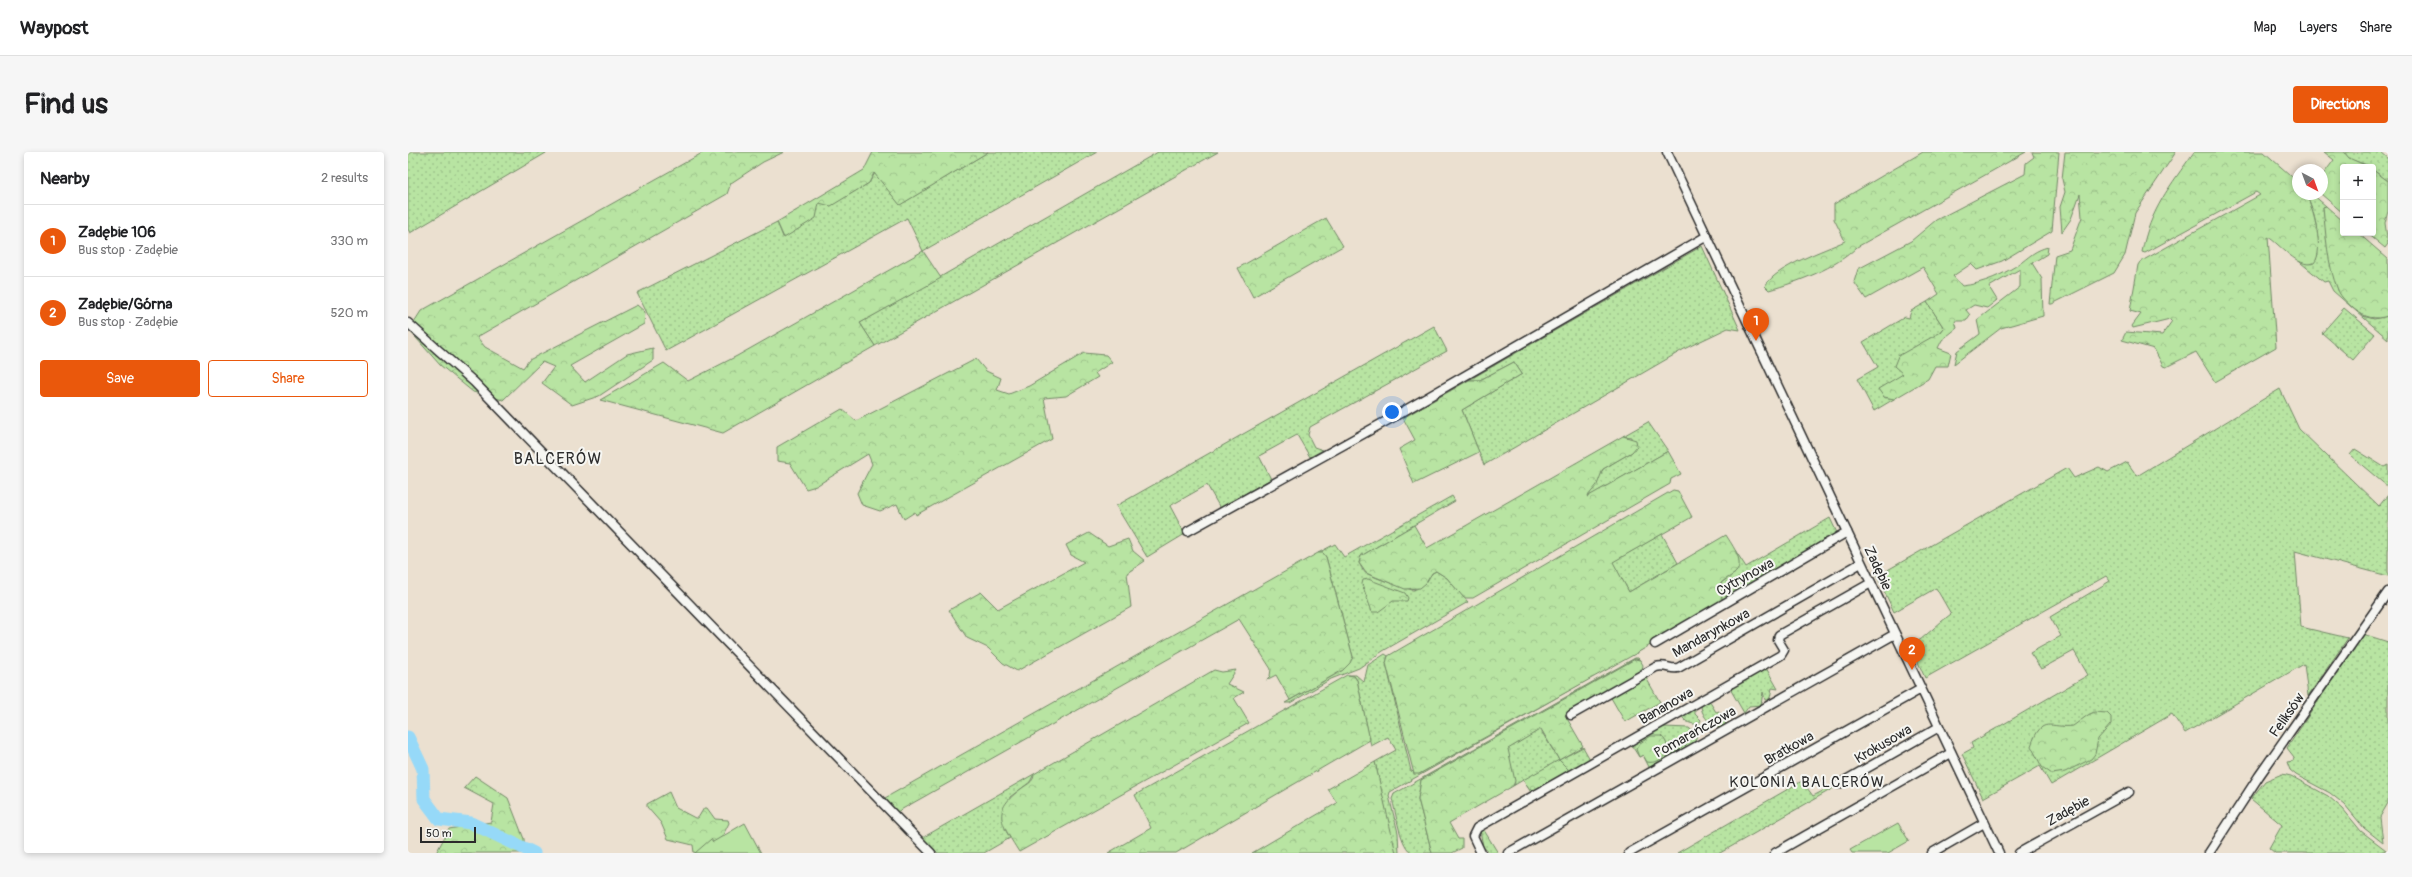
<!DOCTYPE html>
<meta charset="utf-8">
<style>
:root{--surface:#fff;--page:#f6f6f6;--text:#202124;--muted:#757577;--line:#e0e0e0;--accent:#ea580c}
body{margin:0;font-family:Pangolin,sans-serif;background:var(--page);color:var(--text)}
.controls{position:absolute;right:12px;top:12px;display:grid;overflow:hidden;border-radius:4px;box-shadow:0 2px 6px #0003}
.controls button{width:36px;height:36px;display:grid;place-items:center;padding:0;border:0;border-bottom:1px solid var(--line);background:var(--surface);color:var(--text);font:20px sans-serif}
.compass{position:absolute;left:1884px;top:12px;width:36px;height:36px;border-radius:50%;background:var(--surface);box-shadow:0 2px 6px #0003;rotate:139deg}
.scale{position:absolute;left:12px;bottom:10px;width:56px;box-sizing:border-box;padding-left:4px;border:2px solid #2b2b2b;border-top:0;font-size:11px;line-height:14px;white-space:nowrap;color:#2b2b2b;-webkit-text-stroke:3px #f6f6f2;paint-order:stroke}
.you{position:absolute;left:984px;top:260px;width:14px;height:14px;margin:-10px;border:3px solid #fff;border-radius:50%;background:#1a73e8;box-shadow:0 0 0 6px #1a73e833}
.badge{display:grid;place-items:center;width:26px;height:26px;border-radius:50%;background:var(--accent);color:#fff;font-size:13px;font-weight:700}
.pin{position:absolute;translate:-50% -33px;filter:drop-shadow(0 1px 2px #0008)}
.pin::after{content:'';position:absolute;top:21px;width:14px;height:12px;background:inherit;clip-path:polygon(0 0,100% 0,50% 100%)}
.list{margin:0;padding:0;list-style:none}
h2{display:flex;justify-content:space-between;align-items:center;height:52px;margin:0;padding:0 16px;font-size:17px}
h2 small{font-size:13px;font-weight:400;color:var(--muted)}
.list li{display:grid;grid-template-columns:26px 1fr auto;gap:12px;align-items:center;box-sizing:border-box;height:72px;padding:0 16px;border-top:1px solid var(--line)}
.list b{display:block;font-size:15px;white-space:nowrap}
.list p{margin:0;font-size:13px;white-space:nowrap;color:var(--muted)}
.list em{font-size:13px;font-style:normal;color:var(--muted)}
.actions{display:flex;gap:8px;padding:12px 16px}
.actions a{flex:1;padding:9px 0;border:1px solid var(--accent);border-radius:4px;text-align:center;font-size:14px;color:var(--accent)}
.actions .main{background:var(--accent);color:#fff}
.map{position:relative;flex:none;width:1980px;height:701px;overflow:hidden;border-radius:4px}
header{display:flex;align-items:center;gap:24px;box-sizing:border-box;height:56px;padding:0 20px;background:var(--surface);border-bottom:1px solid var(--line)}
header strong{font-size:19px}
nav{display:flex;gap:22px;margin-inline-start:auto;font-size:14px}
.intro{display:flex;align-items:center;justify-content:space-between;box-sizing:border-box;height:96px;padding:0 24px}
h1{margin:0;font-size:28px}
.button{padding:10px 18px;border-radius:4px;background:var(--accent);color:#fff;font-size:14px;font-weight:700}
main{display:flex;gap:24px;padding:0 24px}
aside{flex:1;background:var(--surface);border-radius:4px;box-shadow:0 2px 6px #0003}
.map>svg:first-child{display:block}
.grass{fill:url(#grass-dots);stroke:#728866}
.forest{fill:url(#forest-crowns);stroke:#728866}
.green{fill:#b8e4a2;stroke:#728866}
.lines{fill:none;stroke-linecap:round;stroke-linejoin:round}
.river{stroke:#96d9f8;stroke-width:13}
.minor-casing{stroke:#2b2b2b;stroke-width:11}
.minor{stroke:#f6f6f2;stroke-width:8}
.labels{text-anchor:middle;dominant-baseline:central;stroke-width:4;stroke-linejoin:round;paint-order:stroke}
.street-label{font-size:14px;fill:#2b2b2b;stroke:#f6f6f2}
.neighbourhood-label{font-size:15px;letter-spacing:1px;fill:#2b2b2b;stroke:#f6f6f2}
.quarter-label{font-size:16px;letter-spacing:1px;fill:#2b2b2b;stroke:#f6f6f2}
</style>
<header>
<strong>Waypost</strong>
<nav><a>Map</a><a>Layers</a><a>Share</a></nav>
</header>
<div class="intro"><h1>Find us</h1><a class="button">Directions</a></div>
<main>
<aside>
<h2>Nearby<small>2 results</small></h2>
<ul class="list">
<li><span class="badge">1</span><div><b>Zadębie 106</b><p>Bus stop · Zadębie</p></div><em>330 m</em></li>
<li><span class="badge">2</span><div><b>Zadębie/Górna</b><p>Bus stop · Zadębie</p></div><em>520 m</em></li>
</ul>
<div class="actions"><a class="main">Save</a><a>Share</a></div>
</aside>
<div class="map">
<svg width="1980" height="701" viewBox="0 0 1980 701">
<defs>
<pattern id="grass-dots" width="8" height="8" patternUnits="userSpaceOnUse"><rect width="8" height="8" fill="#b8e4a2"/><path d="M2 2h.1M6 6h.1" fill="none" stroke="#9ec48c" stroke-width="1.8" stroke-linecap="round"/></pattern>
<pattern id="forest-crowns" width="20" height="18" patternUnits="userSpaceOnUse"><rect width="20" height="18" fill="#b8e4a2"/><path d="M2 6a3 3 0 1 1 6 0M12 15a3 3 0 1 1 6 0" fill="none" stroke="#9ec48c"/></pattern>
</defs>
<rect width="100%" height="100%" fill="#ebe0d0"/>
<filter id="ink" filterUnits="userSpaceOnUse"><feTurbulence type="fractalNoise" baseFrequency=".025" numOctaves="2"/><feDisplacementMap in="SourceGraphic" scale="8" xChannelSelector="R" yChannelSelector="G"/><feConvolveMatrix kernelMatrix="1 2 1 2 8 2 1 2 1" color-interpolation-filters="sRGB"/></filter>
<g filter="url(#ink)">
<g class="grass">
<polygon points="0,0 138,0 138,1 2,81 0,77"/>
<polygon points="580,0 689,0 515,99 499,66 258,199 229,141 369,70 375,85 411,50 423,53 461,31 467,21 493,52"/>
<polygon points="750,0 810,0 467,194 452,171"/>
<polygon points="1936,0 1973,0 1980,6 1980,29 1965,18 1965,15 1941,7"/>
<path d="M1898 42H1904L1918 54 1915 55 1922 105 1930 138 1955 164 1966 167 1980 164V187L1925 139 1920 129 1916 130 1887 106 1903 112 1908 108C1913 89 1907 59 1898 42Z"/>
<polygon points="1294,94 1332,178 1320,176 1278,196 1076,313 1054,258 1114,222 1106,210 1072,228 1061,228"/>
<polygon points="1519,150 1536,176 1476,245 1486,247 1466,259 1449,227 1470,215 1455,190 1497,165 1501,166 1503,159"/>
<polygon points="1936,156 1967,182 1945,208 1914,181"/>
<polygon points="1026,174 1039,199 902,275 900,283 906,295 915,298 902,305 889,283 851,304 863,327 812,356 799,333 762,354 777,382 739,405 708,354"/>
<path d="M1872 237 1891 277 1971 354 1980 343V424L1887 399 1893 475 1940 486 1900 544 1896 512 1777 581 1764 562 1643 633 1632 614 1575 646 1554 602 1565 596 1563 591 1680 523 1666 499 1633 517 1622 501 1653 484 1642 465 1702 429 1698 424 1517 526 1503 494C1518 485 1529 472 1543 462L1528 436 1486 460 1469 424 1659 316 1666 326 1691 315 1700 320 1719 310 1729 324Z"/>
<polygon points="1240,270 1260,299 1178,346 1195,317 1224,300 1223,285 1215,284"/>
<polygon points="1947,297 1976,315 1980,313 1980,335 1942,303"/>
<path d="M1044 344 1047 349 953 404 951 411C953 414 955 420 958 421 962 424 1001 438 1005 438 1018 435 1019 423 1028 419L1039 426 1060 450 975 499 951 516 923 527 882 551H877L935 518 945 505 918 405 915 401H910L927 392 936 405Z"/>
<polygon points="1422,366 1430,383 1314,450 1313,431 1327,421 1330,406 1327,398 1338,415"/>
<polygon points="1254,382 1270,411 1221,440 1204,410"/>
<polygon points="1955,482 1980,490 1980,651 1972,665 1975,691 1956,676 1937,653 1922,641 1888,623 1882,618 1879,610 1885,609 1886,605 1879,596"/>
<polygon points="1236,496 982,640 981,644 990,681 991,701 987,701 967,610 988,598 980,585 963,594 949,528 946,524 939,523 948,523 956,530 960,513 977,502 980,504 978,511 1003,619 1011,622"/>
<path d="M1227 506H1230L1232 508 1227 507 1013 628 1010 647 1024 701C1018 701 1010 701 1005 701 992 697 988 659 984 647L986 642Z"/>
<polygon points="1357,514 1370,537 1364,536 1362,546 1359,548 1357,548 1355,540 1353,553 1341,554 1336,561 1321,535"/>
<path d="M1300 547 1308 560 1311 559 1319 574 1314 577C1303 573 1295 566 1293 555Z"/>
<path d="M1287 556V562L1293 568 1291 572C1285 573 1275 570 1274 563Z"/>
<polygon points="1256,575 1281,576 1289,583 1286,592 1243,619 1235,603 1231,605 1222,591"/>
<polygon points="1132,577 1151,608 1175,595 1183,609 1124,642 1115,628 1105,634 1107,632 1099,597"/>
<polygon points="626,622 622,630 602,645 597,677 602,686 576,701 530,701 514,686"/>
<polygon points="1874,622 1883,624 1920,644 1935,657 1953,679 1978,698 1969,701 1867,701 1861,696 1874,673 1843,647 1857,629"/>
<polygon points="1394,629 1405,644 1430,631 1431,633 1312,701 1269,701"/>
<polygon points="1074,675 1090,701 1082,701 1075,695 1072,678"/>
</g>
<g class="forest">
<polygon points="296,0 376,0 355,10 323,31 319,42 69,185 77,195 115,216 121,208 229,153 237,160 236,172 162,214 177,230 219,202 245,196 245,208 191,244 164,253 134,231 146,215 134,210 95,248 65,240 32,213 1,178 13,159"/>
<polygon points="465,0 580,0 492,53 466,21 461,31 423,54 411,51 408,66 376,86 369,70 456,18"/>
<path d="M1515 0H1618L1449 95C1428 116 1390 130 1361 138L1357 134C1369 114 1415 99 1437 89L1426 67V52Z"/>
<path d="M1624 0H1651L1644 79 1594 109 1569 118 1563 112 1545 124 1554 134C1574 132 1597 122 1614 110 1623 103 1628 98 1640 95L1639 102 1624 111 1634 127 1635 164 1593 176 1546 212 1549 199 1572 182 1569 168 1612 135V117L1581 135 1589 148 1579 156 1566 153 1558 158 1562 163 1558 169H1547L1549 176 1534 188 1530 196 1543 201 1540 214H1527L1520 227 1486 247 1476 245 1470 237 1495 222 1486 214 1490 204 1533 180 1536 176 1519 150 1531 142 1515 115 1458 147 1446 130 1450 117 1503 89 1528 68 1617 22 1618 11 1626 5Z"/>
<polygon points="1657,0 1768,0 1727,61 1717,103 1706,121 1644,152 1642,152 1647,103 1662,98 1674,65 1672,42 1663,67 1654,80 1652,55 1657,40 1654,27"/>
<path d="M1786 0H1856L1890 30V42H1898C1905 56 1917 99 1906 111 1890 117 1872 92 1860 85L1868 195 1807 230 1788 200 1758 215 1755 214 1746 197 1714 188 1718 180 1754 183 1764 169 1762 167 1725 176 1724 174 1733 162 1722 159 1730 113 1732 110 1852 43 1848 40 1737 101 1734 100C1742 58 1762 34 1786 0Z"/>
<polygon points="1916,0 1936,0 1941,6 1961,15 1935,15 1935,61 1913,42 1914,24 1926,8"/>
<polygon points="1965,18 1980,29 1980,59 1977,71 1980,92 1977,96 1959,81 1965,81"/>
<path d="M1918 54 1935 69V81H1950L1980 107V164C1966 168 1958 166 1946 157 1940 151 1933 146 1930 138 1919 113 1918 82 1915 55Z"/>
<polygon points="918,66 935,94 845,145 830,116"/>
<polygon points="515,99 533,126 452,171 467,194 315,281 192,248 256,211 280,229 329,204"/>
<polygon points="676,201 698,203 704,210 687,221 690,225 658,244 636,246 644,287 508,363 507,360 496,367 489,352 472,359 454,353 449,341 464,312 460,302 408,334 398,337 382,311 369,309 369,295 434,257 448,269 568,207 578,219 593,226 589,238 601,242 621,234"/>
<polygon points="1106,210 1114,222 1054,258 1071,300 1006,332 991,297 1007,288 995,266 1061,228 1072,228"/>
<polygon points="1215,284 1228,288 1229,294 1224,300 1195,317 1189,333 1179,345 1260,299 1273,322 1263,327 1262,332 1065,446 1056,446 1039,426 1028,419 1024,421 1018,431 1012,436 997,437 958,421 951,411 953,404 1006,373 1019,396"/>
<path d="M1265 338 1270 339 1284 365 1205 410 1221 440 1318 383C1324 393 1339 412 1326 422 1322 425 1317 427 1313 431L1314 450 1229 501 1011 622H1006L978 511 980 504Z"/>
<polygon points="681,381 700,394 720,387 725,399 737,409 719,421 723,455 609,519 595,511 580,496 559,486 541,458 573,440 590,457 676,410 663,403 658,393"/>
<polygon points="910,401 915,401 918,405 945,505 942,511 935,518 882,548 868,523 858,528 862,524 863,517 831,467 489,660 477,646"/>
<polygon points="960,427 997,441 1000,446 999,449 985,449 970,460 964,460 954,432 955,428"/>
<polygon points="1227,507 1232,508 1235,513 1234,518 1157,563 1175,594 1151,608 1160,617 1159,621 1129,639 1121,637 1115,628 1151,608 1133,577 1100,597 1107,629 1105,634 1041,671 1050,687 1054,687 1054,696 1044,701 1024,701 1010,647 1013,628"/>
<path d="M806 518 814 520 828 518 819 532 836 540 826 546 841 571 611 700C591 668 583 658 617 634 622 631 626 628 626 622Z"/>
<polygon points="939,523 946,524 949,528 962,588 768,701 700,701 743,676 727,643"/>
<polygon points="1237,524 1252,550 1217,570 1202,544"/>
<path d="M1686 560 1699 561 1703 565V572L1690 587 1687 602 1683 607 1657 620 1644 622 1634 615 1623 594C1634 562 1642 577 1665 574L1680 563Z"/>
<path d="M1243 584H1253C1267 595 1255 613 1239 610L1235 603 1231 605 1228 597 1232 591Z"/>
<polygon points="967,610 988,701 844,701 929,651 920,637"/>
<polygon points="67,624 100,646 116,687 117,701 28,701 41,677 83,670 86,652 56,636"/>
<polygon points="261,640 268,656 287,666 290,666 296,656 299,656 307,667 320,668 321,671 308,697 310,701 286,701 285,693 260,687 253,671 239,655 239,652"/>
</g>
<g class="green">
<polygon points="337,671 353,701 287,701 303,687 305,690"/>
<polygon points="1490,671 1501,689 1480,701 1444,701 1442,698"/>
</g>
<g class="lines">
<polyline class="river" points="0,585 15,617 16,647 31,667 63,671 126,701"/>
<g class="minor-casing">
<g id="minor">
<polyline points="1259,0 1591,701"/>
<polyline points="0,171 66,230 523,701"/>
<polyline points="780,379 982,267 1299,84"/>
<polyline points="1247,492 1439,380"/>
<path d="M1163 563 1248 515C1257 512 1263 518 1270 516L1453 411"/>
<polyline points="1431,632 1531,575"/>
<polyline points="1073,701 1065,684 1069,676 1373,503 1376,498 1370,488 1371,483 1463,431"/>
<polyline points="1100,701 1487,482"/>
<polyline points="1221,701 1513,537"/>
<polyline points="1367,701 1543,601"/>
<polyline points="1524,701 1576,671"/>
<polyline points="1611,701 1721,640"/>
<polyline points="1801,701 1851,624 1980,440"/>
</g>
</g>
<use href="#minor" class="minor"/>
</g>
</g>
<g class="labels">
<g class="street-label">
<text transform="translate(1470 416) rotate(65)">Zadębie</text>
<text transform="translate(1337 425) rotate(-29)">Cytrynowa</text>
<text transform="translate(1303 481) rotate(-29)">Mandarynkowa</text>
<text transform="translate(1258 554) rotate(-30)">Bananowa</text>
<text transform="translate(1879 563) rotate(-55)">Feliksów</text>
<text transform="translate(1287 580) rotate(-29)">Pomarańczowa</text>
<text transform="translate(1475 592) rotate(-30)">Krokusowa</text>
<text transform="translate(1381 596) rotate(-29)">Bratkowa</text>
<text transform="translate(1660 659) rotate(-29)">Zadębie</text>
</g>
<g class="neighbourhood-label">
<text x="1399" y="630">KOLONIA BALCERÓW</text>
</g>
<g class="quarter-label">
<text x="150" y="307">BALCERÓW</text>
</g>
</g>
</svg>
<div class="controls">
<button>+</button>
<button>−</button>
</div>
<svg class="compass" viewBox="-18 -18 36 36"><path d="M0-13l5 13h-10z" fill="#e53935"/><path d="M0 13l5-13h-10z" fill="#757577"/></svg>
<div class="scale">50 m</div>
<div class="you"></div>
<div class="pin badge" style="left:1348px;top:189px">1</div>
<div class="pin badge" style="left:1504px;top:518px">2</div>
</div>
</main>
